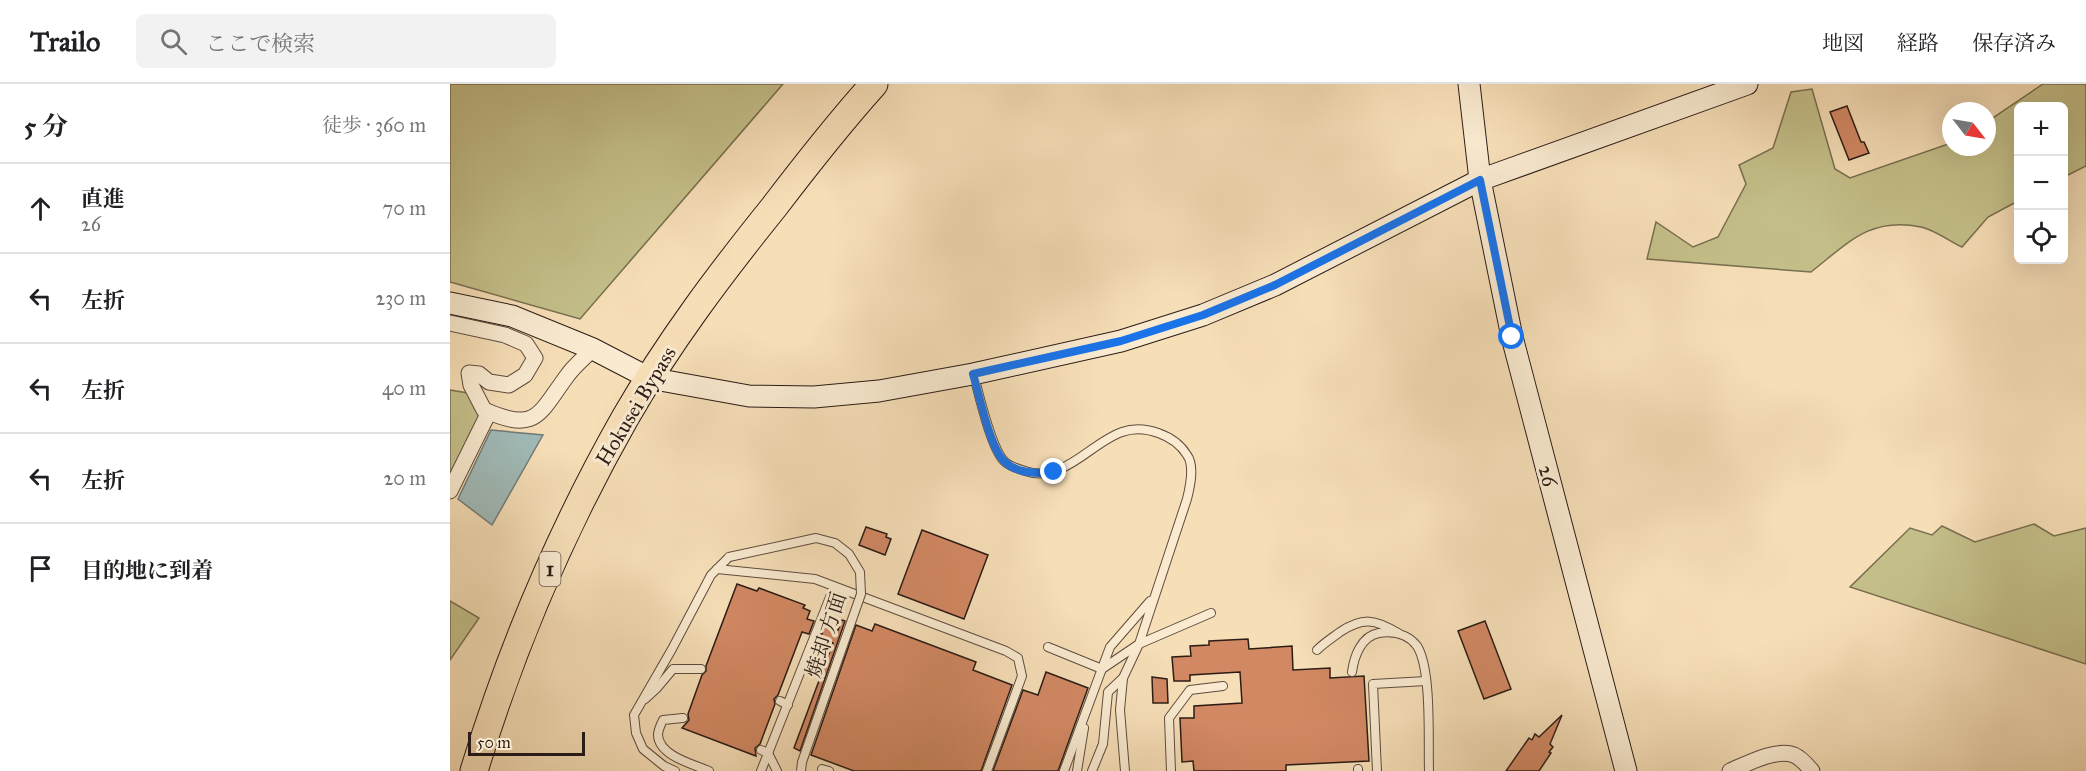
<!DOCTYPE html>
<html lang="ja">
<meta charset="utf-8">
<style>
:root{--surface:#fff;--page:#f2f2f2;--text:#202124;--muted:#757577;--line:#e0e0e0}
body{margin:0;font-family:"IM FELL Great Primer","Noto Serif JP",serif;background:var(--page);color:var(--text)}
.controls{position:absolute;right:18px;top:18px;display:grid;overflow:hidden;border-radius:9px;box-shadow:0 6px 24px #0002}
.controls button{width:54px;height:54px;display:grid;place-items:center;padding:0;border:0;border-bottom:2px solid var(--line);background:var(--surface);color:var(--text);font:30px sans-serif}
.compass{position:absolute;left:1492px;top:18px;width:54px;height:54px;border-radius:50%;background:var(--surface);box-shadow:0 6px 24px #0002;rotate:121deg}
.scale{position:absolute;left:18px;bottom:15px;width:117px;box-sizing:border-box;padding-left:6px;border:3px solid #2b1c16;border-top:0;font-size:16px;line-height:21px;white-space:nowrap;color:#2b1c16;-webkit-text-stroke:4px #f9ead0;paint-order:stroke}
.stop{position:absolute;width:18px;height:18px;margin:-14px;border:4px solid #1a73e8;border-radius:50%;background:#fff}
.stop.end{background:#1a73e8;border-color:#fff;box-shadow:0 2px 6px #0008}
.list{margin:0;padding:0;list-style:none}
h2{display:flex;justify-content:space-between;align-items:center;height:78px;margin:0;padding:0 24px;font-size:26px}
h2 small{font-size:20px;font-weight:400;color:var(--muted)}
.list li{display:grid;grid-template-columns:39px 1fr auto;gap:18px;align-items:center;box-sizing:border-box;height:90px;padding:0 24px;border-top:2px solid var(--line)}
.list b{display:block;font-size:22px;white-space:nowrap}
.list p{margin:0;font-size:20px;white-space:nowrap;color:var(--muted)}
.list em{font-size:20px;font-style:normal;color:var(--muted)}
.icon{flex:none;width:33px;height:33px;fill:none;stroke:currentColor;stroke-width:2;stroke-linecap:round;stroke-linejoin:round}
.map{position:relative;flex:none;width:1636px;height:687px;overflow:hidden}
header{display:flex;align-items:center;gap:36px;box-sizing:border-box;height:84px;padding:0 30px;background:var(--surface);border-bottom:2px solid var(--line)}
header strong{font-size:28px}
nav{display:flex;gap:33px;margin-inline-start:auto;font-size:21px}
.search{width:420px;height:54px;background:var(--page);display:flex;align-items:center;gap:15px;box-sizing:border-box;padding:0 21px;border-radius:9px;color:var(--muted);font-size:22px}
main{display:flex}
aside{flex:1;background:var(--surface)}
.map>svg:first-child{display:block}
.green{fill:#c4bf89;stroke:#786e50;stroke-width:1.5}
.water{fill:#a0bab8;stroke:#717b77;stroke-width:1.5}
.building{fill:#d18863;stroke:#2b1c16;stroke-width:1.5}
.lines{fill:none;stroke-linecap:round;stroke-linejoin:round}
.lane-casing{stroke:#5e4c3e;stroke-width:10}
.street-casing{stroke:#5e4c3e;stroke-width:17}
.secondary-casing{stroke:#2b1c16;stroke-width:23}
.highway-casing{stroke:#2b1c16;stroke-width:29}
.lane{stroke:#f9ead0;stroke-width:8}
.street{stroke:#f9ead0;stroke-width:15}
.secondary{stroke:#f9ead0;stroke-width:21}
.highway{stroke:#f6deb7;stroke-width:27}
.lane-bridge-casing{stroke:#5e4c3e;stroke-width:10;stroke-linecap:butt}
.lane-bridge{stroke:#f9ead0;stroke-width:8}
.route{stroke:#1a73e8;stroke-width:8}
.labels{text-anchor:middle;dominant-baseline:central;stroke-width:6;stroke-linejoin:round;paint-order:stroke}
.shield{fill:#f9ead0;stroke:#695a4e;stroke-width:1.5}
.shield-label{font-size:20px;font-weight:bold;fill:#2b1c16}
.street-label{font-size:21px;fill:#2b1c16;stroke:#f9ead0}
</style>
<header>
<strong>Trailo</strong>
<div class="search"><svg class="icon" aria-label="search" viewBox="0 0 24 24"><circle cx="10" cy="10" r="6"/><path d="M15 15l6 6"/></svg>ここで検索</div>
<nav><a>地図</a><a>経路</a><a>保存済み</a></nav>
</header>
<main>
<aside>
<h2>5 分<small>徒歩 · 360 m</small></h2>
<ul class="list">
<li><svg class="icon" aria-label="ahead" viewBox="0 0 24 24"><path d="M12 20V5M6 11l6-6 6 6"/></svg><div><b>直進</b><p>26</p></div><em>70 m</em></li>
<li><svg class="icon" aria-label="left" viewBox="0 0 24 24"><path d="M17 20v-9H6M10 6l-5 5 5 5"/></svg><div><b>左折</b></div><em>230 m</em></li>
<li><svg class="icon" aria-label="left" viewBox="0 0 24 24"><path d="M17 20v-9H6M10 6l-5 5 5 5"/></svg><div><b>左折</b></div><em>40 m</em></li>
<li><svg class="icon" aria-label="left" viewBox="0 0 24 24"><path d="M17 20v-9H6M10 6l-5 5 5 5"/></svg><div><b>左折</b></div><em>20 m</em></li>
<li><svg class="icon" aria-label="arrive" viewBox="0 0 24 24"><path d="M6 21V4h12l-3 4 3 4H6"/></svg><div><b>目的地に到着</b></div></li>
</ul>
</aside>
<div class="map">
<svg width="1636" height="687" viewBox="0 0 1636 687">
<rect width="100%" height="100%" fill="#f6deb7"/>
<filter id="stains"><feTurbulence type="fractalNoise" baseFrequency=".00333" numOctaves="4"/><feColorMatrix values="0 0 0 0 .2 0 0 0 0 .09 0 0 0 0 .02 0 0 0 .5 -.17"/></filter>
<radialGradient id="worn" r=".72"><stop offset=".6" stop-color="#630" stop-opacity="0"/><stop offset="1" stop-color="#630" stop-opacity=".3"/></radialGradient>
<g class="green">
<polygon points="0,0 333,0 130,235 0,198"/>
<path d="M1593 0H1636V82L1614 93V22H1568V117L1538 133 1512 163C1499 157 1485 146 1471 143 1420 132 1397 160 1361 188L1197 175 1206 138 1243 163 1268 153 1296 100 1289 81 1323 64 1341 8 1362 5 1385 85 1400 94 1501 59V63H1537V38Z"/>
<polygon points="0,306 18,309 30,332 0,390"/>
<polygon points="1584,440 1604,452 1636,444 1636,580 1400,503 1460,444 1482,451 1492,442 1525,458"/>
<polygon points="0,517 29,534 0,576"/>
</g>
<polygon class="water" points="41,346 93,351 42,441 8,415"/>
<g class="building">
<polygon points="1397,22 1411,58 1414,58 1419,69 1399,76 1380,28"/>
<polygon points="416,443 437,450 436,453 441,455 435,471 409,461"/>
<polygon points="472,446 538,471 514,535 448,510"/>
<polygon points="287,500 307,507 309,504 355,521 353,524 360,527 357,535 364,537 359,550 352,548 328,611 324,615 325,620 310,660 305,664 306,672 232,644 239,636 238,630 252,591 256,587 256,582"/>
<polygon points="392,536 395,537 350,667 344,664 383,559 370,555 375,542 388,546"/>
<polygon points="1035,537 1061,605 1034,615 1008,547"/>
<polygon points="425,540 526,578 523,586 562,601 531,687 404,687 361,671 406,541 422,547"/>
<polygon points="798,555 799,565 842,562 843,586 880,584 880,594 914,592 919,677 836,681 836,687 744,687 743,677 732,678 730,634 744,634 744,622 792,619 790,588 740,591 740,597 724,597 722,573 741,572 740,562 759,561 759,557"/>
<polygon points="596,588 638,604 608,687 543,687 573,606 588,611"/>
<polygon points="702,593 717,595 718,619 703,619"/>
<polygon points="1112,631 1100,660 1103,663 1099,668 1101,669 1089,687 1056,687 1079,654 1082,656 1085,650 1089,653"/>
</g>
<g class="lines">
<g class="lane-casing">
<g id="lane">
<path d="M524 292C529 311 541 364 554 377 559 382 568 385 575 387 613 400 640 359 672 348 694 340 725 351 737 371 745 382 740 403 737 415L689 560 673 594 670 626 675 687"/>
<polyline points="267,485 365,495 556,567 568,574 572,592 537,687"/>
<polyline points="598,563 652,585 689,560 761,529"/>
<path d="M867 566C874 559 882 554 890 548 913 533 925 535 948 549"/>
<path d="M902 588C904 573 911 552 929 549 943 547 958 550 967 562 982 585 978 658 979 687"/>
<polyline points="195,615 207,604 223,585 251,585"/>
<polyline points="330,617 338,621"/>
<path d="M233 634 213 636C211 640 208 646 208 651 209 672 243 680 259 687"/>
<polyline points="311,666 318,669 327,687"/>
<polyline points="372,685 379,687"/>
<polyline points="908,685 908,687"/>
<polyline points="225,687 214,682 193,665 186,649 184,631 222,565 261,491 279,473"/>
<polyline points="311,687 384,503"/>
<polyline points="614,687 660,563 700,517"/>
<polyline points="627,687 634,644"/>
<polyline points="642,687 653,660 658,608 673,594"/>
<polyline points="721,687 719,634 740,606 773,602"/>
<polyline points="927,687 923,600 976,597"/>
</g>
</g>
<g class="street-casing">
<g id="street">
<path d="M0 239 55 251 76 260 85 274 75 291 59 301 39 298 29 290 19 289 21 301 34 326C87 349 88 331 117 292 124 282 134 274 143 265"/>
<polyline points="0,407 39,328"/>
<path d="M1280 687C1297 680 1326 664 1344 671 1351 674 1357 681 1362 687"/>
</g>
</g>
<g class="secondary-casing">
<g id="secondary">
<polyline points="0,219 62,232 143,265 199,294 299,312 364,313 429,307 523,290 671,257 753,231 825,201 1030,96 1019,0"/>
<polyline points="1176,687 1062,253 1030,96 1297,0"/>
</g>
</g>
<g class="highway-casing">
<path id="highway" d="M24 687C61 565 112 445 175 334 218 259 270 190 324 123 356 81 389 39 424 0"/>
</g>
<use href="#lane" class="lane"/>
<use href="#street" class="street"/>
<use href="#secondary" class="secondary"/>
<use href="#highway" class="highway"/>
<g class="lane-bridge-casing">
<polyline id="lane-bridge" points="279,473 366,454 385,459 399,470 410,488 411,510 352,678 351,687"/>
</g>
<use href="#lane-bridge" class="lane-bridge"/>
</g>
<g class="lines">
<path class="route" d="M604 388C587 390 568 390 555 378 540 365 529 310 523 290L671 257 753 231 825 201 1030 96 1062 253"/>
</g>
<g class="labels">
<rect class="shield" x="89.5" y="468" width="21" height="34" rx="4.5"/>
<g class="shield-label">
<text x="100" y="485">1</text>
</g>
<g class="street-label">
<text transform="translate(186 322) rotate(-59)">Hokusei Bypass</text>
<text transform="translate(1098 392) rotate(75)">26</text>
<text transform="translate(376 551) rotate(-72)">焼却 方面</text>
</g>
</g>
<rect width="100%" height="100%" filter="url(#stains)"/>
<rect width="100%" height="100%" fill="url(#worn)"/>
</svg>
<div class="controls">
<button>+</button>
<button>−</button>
<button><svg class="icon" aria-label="locate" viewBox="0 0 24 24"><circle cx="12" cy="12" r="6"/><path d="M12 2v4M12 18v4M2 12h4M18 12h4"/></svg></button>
</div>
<svg class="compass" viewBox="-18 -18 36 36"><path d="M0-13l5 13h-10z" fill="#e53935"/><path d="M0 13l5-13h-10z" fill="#757577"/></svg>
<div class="scale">50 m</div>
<div class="stop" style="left:1062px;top:253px"></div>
<div class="stop end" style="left:604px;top:388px"></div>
</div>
</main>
